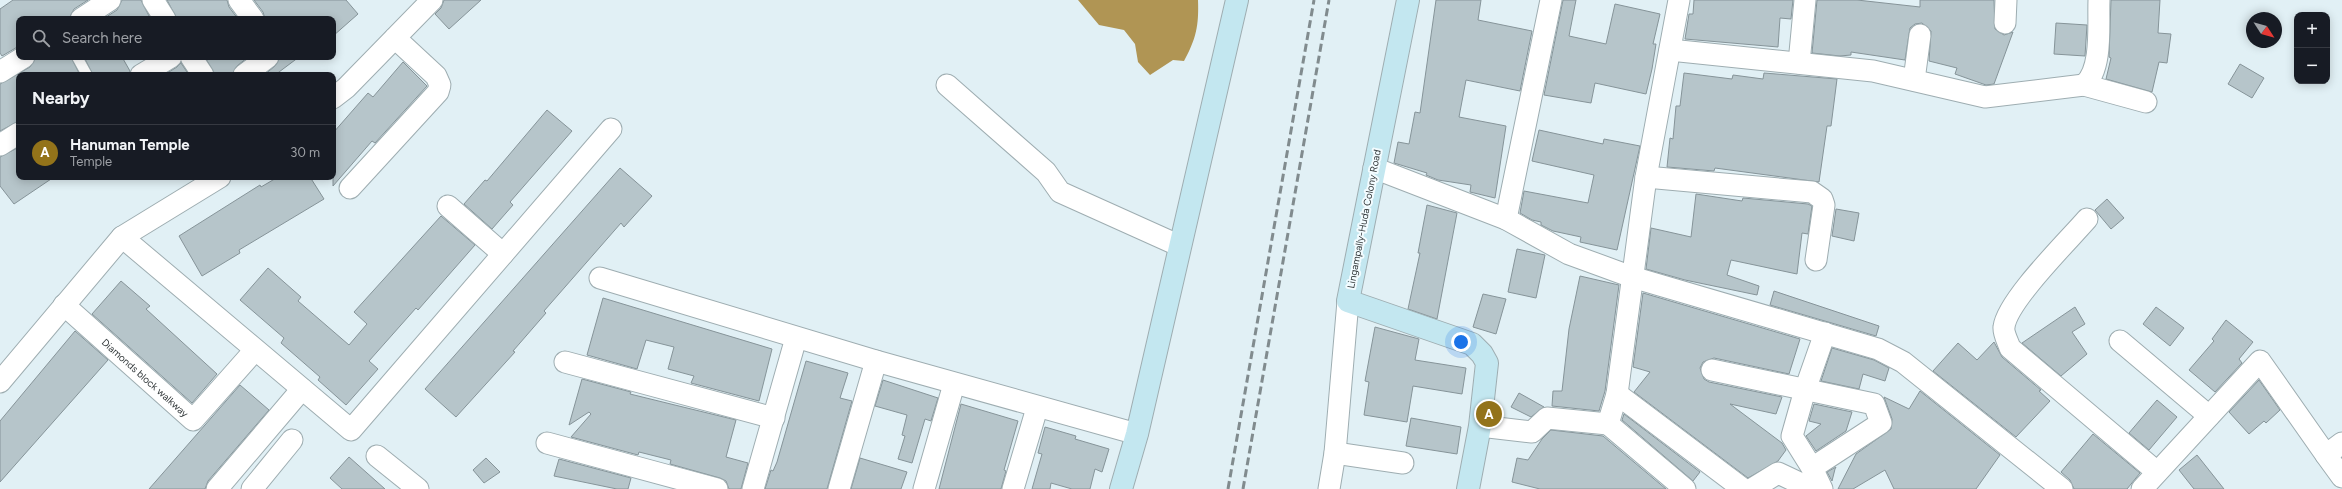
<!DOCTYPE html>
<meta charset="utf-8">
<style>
:root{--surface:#171b24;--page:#20242c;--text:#f1f3f6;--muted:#9ea1a6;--line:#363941;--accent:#93731a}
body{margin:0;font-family:Figtree,sans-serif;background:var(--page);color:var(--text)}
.controls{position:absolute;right:12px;top:12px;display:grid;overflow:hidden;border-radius:8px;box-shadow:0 2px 10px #0003}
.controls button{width:36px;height:36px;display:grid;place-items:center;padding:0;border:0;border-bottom:1px solid var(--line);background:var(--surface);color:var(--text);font:20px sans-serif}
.compass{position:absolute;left:2246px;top:12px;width:36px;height:36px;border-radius:50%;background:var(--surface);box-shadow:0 2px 10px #0003;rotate:126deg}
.you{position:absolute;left:1461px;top:342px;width:14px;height:14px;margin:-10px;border:3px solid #fff;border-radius:50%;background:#1a73e8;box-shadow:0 0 0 6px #1a73e833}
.badge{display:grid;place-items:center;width:26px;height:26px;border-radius:50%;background:var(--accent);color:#fff;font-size:13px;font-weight:700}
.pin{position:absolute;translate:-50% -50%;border:2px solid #fff;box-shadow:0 1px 4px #0006}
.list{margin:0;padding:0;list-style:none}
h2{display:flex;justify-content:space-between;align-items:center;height:52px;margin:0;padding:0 16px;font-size:17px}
h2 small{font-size:13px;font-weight:400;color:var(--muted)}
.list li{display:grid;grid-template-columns:26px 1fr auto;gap:12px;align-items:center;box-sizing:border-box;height:56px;padding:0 16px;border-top:1px solid var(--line)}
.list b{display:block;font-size:15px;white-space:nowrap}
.list p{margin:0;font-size:13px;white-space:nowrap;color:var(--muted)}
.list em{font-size:13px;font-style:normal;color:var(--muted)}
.icon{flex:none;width:22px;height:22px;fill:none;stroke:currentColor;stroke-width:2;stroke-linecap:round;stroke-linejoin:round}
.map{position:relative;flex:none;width:2342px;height:489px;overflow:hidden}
.search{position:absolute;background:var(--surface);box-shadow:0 2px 10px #0003;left:16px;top:16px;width:320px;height:44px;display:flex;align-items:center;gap:10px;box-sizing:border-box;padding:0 14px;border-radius:8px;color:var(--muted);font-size:15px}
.panel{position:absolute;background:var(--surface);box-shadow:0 2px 10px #0003;left:16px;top:72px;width:320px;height:108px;border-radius:8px}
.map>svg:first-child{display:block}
.water{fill:#b09554}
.building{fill:#b6c5ca;stroke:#869499}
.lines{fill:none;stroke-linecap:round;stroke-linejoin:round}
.lane-casing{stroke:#9eadb1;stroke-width:12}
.street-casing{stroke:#9eadb1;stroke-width:23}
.secondary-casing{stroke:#9eadb1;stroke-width:24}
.lane{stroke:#fff;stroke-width:10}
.street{stroke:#fff;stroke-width:21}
.secondary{stroke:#c3e7f0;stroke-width:22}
.rail{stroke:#818b8e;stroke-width:3;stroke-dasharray:8 4;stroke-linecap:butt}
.labels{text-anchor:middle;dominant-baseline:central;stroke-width:4;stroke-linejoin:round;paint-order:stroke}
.street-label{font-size:10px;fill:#32383a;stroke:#f3fcff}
</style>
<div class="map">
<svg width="2342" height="489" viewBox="0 0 2342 489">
<rect width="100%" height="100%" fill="#e1f0f5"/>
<path class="water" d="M1078 0H1198C1199 26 1196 39 1184 61L1173 60 1150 75 1138 62 1135 44 1124 30 1099 25Z"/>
<g class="building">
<polygon points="13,0 88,0 74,9 69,19 19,19 19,46 2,56 0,53 0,9"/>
<polygon points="122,0 141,0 149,16 144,19 103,19 117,10"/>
<polygon points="167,0 227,0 229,7 238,19 177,19"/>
<polygon points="254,0 346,0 358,14 333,36 333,19 265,19 263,12"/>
<polygon points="444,0 481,0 449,29 435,14 441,8"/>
<polygon points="1436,0 1481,0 1478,20 1532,31 1520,91 1466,80 1459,117 1506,126 1495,198 1470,192 1471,185 1438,180 1426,175 1427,173 1394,163 1398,142 1409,144 1415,112 1420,113"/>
<polygon points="1563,0 1576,0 1569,36 1606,44 1615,4 1660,14 1653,44 1656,44 1652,69 1646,94 1595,83 1591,103 1544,95"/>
<polygon points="1694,0 1793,0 1791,19 1780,18 1778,47 1685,39 1689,14 1693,14"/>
<polygon points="1817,0 1857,0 1920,7 1920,0 1994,0 1995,29 2004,35 2013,32 1994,84 1986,85 1955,74 1957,68 1929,61 1931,31 1922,23 1915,24 1910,28 1905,60 1851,52 1851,55 1840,56 1812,53"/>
<polygon points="2111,0 2160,0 2158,33 2171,34 2167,63 2159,62 2152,92 2106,79 2111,58 2109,57"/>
<polygon points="2056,23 2087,25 2085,56 2054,54"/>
<polygon points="36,57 71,57 80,75 19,75 19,121 0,131 0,84 30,67"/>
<polygon points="84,57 122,57 130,71 129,75 93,75"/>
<polygon points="205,57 248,57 237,66 232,75 215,75"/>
<polygon points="280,57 299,57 275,75 264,75 275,66"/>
<polygon points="403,62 427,86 375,143 372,141 333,186 333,133 368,93 373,97"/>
<polygon points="181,63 189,75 164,75 177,67"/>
<polygon points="2240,64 2264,78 2252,98 2228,84"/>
<polygon points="1684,73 1732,79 1733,75 1763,79 1764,73 1837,79 1831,126 1827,126 1819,182 1715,168 1714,171 1667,167 1670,138 1673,139 1676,106 1680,106"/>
<polygon points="547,110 572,131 510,202 513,205 492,229 464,204 485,180 487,181"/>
<polygon points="1539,130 1603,144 1604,139 1640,146 1617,250 1580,242 1581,237 1553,231 1541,225 1541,222 1532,220 1520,213 1524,191 1588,203 1594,175 1532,161"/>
<polygon points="19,147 19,177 54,177 14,204 0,186 0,157"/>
<polygon points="620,168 652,196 624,227 621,223 544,311 546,313 513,351 515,352 456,417 425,389"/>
<polygon points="278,177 310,177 324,199 239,250 240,253 202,276 179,236 260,185 261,187"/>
<polygon points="1696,194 1742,201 1743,198 1808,204 1812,206 1808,234 1802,233 1797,274 1731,260 1727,275 1759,286 1757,295 1685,280 1646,269 1651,228 1691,237"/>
<polygon points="2107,199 2124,218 2111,229 2095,210"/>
<polygon points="1427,205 1457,213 1437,319 1408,309 1420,253 1418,253"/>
<polygon points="1836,209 1859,213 1854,241 1832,236"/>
<polygon points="441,216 475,245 418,310 416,308 369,361 378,369 346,405 318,380 320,377 281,343 284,338 240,300 268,268 301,297 298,301 349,345 367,324 354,312"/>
<polygon points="1517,249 1545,255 1536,298 1508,292"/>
<polygon points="1580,276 1619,285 1605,391 1599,411 1552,406 1553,391 1562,391 1569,329"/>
<polygon points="121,281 150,306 146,309 217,374 192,403 92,314"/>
<polygon points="1774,291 1879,326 1876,336 1770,305"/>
<polygon points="1643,293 1800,339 1789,374 1714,358 1703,362 1700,368 1704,379 1709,382 1782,397 1776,414 1730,404 1782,443 1786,450 1778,461 1748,478 1634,392 1650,372 1633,367"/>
<polygon points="1483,294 1506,299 1496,334 1473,327"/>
<polygon points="603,298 772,349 759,401 691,383 694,376 668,369 674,347 646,340 637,369 587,355"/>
<polygon points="2075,307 2085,324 2072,332 2087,354 2061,376 2022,343"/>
<polygon points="2156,307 2184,328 2170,346 2143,324"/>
<polygon points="2226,320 2253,342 2239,359 2242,363 2215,392 2189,370 2214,341 2212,339"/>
<polygon points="1375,327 1419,339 1415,360 1466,368 1462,394 1413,386 1407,422 1364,415 1369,382 1365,381"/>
<polygon points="75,331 108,360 0,482 0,421"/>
<polygon points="1994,342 2002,357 2041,390 2039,391 2050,401 2016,437 1933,371 1958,343 1977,360"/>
<polygon points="1832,348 1874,360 1889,368 1885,381 1863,374 1859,389 1821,381"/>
<polygon points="806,361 848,373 840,398 852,401 827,489 765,489 771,470 773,471 777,462"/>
<polygon points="582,379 631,392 630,394 736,420 726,457 748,463 741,489 729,489 726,481 720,478 670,464 671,460 639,452 638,455 571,437 591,414 589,412 569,425"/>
<polygon points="883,380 938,398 931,421 925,419 912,463 898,459 905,436 902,435 907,415 875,406"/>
<polygon points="2259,380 2280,410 2266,423 2264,421 2249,434 2229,412"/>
<polygon points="240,385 269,410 208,481 205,489 149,489"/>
<polygon points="1920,391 2000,455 1976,489 1894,489 1885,470 1853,489 1838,489 1856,454 1891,429 1892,419 1884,397 1909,409"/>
<polygon points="1519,393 1544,407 1531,417 1511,407"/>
<polygon points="2157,400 2177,417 2149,450 2129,433"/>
<polygon points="961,404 1018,421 1004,470 1006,471 1001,489 939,489"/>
<polygon points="1814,404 1852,412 1846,431 1816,451 1806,436 1821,424 1809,421"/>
<polygon points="1624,414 1700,472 1693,481 1622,420"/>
<polygon points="1411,418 1461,427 1457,454 1406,446"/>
<polygon points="1045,427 1076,436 1075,439 1109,449 1102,472 1095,469 1090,489 1072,489 1051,483 1050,489 1032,489 1042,454 1038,453"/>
<polygon points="1551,430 1603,436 1666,489 1540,489 1512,482 1517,458 1528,460 1542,439"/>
<polygon points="2093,434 2140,473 2127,489 2074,489 2070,480 2061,472"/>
<polygon points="2197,455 2224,489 2194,489 2179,470"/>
<polygon points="349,457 385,489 342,489 330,478"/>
<polygon points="486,458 500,472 484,483 473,470"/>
<polygon points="860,458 907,472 901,489 851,489"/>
<polygon points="559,459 631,478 628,489 617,489 554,476"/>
<polygon points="1836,467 1835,469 1832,481 1827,472"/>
</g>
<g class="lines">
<g class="lane-casing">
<polyline id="lane" points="77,57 87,75"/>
</g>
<g class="street-casing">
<g id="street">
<polyline points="153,0 165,19"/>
<polyline points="239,0 253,19"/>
<polyline points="81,19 110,0"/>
<polyline points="2005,23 2006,0"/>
<path d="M1670 50 1873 71 1985 97 2084 85C2103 69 2098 24 2099 0"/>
<polyline points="191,57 203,75"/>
<polyline points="1799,63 1805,0"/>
<polyline points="0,72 24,57"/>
<polyline points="141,75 171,57"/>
<polyline points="244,75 268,57"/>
<polyline points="1914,80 1920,35"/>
<polyline points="947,85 1046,172 1060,192 1180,246"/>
<polyline points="2084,85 2146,102"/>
<polyline points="333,98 346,88 432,0"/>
<polyline points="0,145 19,133"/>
<polyline points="1374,168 1506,219 1569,254 1632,277 1878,349 1903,362 2062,489"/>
<polyline points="1646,177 1812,192 1822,199 1824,205 1816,260"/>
<polyline points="350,188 438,92 440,85 436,76 395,38"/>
<polyline points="448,206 503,254"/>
<polyline points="1506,219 1551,0"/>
<path d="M2087 219C2068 241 2007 301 2004 327 2003 333 2008 342 2010 348L2157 472"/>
<polyline points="122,237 351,430 611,129"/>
<polyline points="600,278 876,361 1137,434"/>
<path id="s1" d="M64 305 193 420 255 350"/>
<polyline points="2120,341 2209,416"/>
<polyline points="565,362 774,418"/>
<polyline points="1712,370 1874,404 1881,423 1812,468 1822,489"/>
<polyline points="0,382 122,237 220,177"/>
<polyline points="1617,394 1743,489"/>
<polyline points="1608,424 1685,489"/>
<polyline points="1480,426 1532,432 1547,418 1608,424 1617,394 1646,177 1679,0"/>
<polyline points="547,443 717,489"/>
<polyline points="1335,453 1403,463"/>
<polyline points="2326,455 2342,477"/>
<polyline points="377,456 418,489"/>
<polyline points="1812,468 1792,436 1805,390 1825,333"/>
<polyline points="217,489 302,389"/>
<polyline points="252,489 292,440"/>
<polyline points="753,489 796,338"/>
<polyline points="839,489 876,361"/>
<polyline points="924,489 954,384"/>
<polyline points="1013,489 1037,408"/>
<polyline points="1329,489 1335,453 1348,301"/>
<polyline points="1752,489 1778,473 1812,489"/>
<polyline points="2142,489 2260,361 2326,455 2342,443"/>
</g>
</g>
<g class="secondary-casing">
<g id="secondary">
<polyline points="1408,0 1348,301 1472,344 1482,354 1487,363 1480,426 1468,489"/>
<polyline points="1121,489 1137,434 1237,0"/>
</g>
</g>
<use href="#lane" class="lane"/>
<use href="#street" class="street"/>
<use href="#secondary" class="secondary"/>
<g class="rail">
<polyline points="1228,489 1314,0"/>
<polyline points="1243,489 1329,0"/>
</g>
</g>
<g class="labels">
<g class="street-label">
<text transform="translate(1364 219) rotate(-79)">Lingampally-Huda Colony Road</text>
<text stroke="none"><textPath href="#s1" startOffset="109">Diamonds block walkway</textPath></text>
</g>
</g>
</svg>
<div class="controls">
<button>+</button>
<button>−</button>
</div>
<svg class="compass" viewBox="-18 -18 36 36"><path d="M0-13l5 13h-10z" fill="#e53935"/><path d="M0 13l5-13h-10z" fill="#9ea1a6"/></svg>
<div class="you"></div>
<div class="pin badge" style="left:1489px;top:414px">A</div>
<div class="search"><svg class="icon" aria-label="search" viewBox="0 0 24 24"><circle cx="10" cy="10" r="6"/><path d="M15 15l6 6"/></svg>Search here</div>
<section class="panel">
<h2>Nearby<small></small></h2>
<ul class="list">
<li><span class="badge">A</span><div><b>Hanuman Temple</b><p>Temple</p></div><em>30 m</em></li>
</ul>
</section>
</div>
